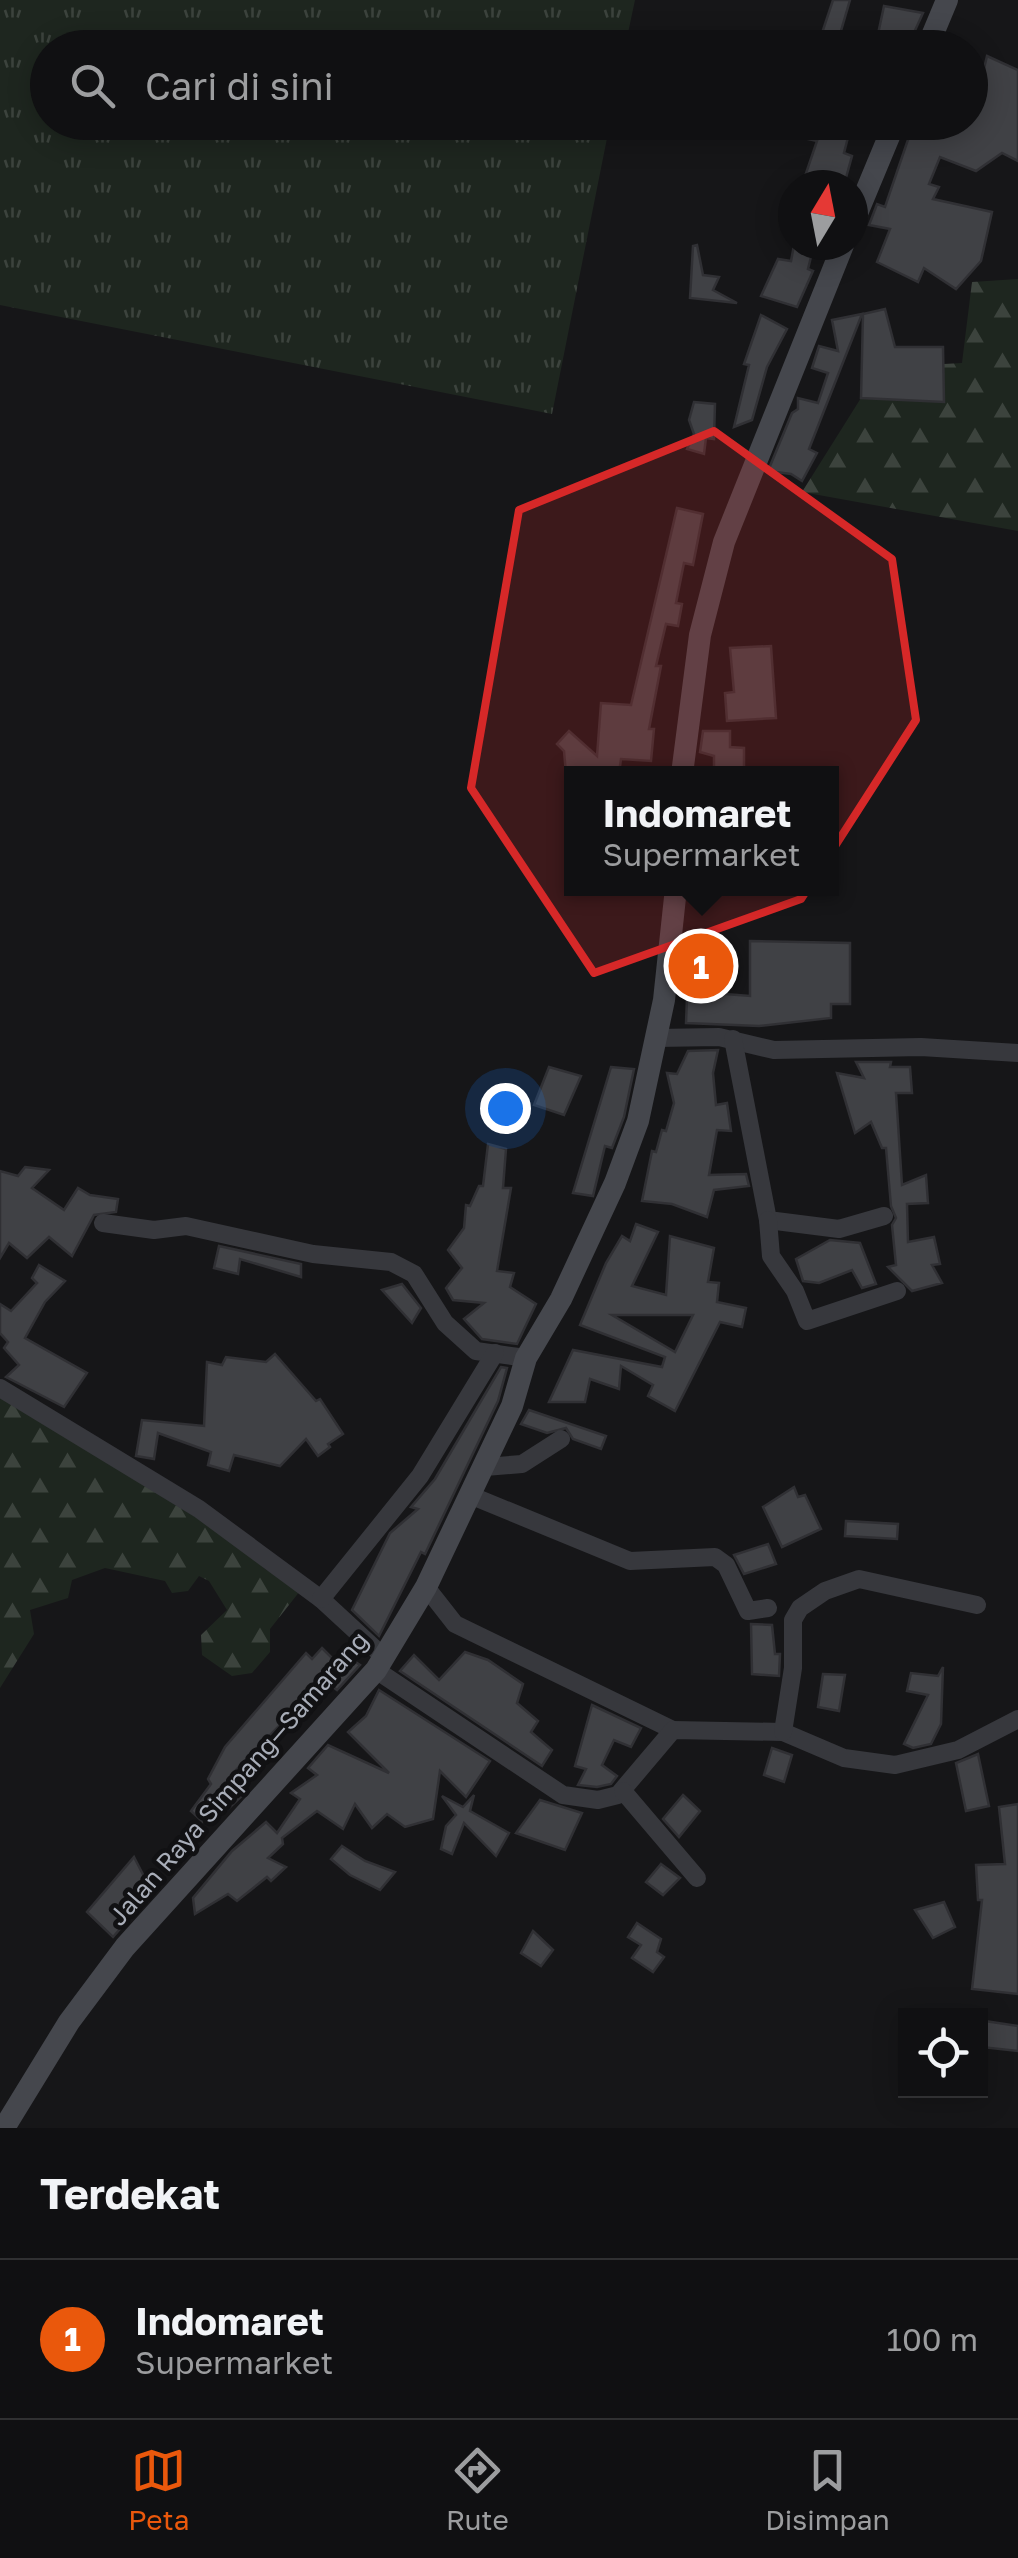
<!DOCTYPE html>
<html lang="id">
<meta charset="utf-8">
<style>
:root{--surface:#101012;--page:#1e1e20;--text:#f1f3f6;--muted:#9c9d9f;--line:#303032;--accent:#ea580c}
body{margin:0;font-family:"Golos Text",sans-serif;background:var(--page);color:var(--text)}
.controls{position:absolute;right:30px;bottom:30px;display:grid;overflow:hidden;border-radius:0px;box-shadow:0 5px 25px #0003}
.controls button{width:90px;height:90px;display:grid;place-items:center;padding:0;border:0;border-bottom:2px solid var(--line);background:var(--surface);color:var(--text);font:50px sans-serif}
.compass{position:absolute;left:778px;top:170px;width:90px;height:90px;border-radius:50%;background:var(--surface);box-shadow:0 5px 25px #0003;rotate:10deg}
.you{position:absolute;left:505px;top:1108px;width:35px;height:35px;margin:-25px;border:8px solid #fff;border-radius:50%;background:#1a73e8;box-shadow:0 0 0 15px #1a73e833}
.badge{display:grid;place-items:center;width:65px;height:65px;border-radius:50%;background:var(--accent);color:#fff;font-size:32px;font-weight:700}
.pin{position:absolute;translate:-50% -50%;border:5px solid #fff;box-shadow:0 2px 10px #0006}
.popup{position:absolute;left:564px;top:766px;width:275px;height:130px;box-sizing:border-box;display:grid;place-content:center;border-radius:0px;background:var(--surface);filter:drop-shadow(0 2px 8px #0005);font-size:32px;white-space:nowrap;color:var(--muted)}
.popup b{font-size:38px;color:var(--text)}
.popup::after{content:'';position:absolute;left:50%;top:100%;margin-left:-20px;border:20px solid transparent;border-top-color:var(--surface)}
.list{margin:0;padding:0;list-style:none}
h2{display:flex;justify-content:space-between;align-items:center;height:130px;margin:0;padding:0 40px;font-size:42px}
h2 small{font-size:32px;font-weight:400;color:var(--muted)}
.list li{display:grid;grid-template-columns:65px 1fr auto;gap:30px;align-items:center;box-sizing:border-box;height:160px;padding:0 40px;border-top:2px solid var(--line)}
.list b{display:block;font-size:38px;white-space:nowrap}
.list p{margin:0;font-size:32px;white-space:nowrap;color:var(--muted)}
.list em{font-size:32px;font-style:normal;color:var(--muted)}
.icon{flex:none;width:55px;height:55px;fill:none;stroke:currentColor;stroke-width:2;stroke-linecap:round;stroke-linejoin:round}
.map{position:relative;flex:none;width:1018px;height:2128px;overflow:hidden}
.search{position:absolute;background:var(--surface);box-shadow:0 5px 25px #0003;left:30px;right:30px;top:30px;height:110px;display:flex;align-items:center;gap:25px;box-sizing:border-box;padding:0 35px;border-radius:55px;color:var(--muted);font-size:38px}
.sheet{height:290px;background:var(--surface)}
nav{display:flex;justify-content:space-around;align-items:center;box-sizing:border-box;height:140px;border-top:2px solid var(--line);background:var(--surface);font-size:28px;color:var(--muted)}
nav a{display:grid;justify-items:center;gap:5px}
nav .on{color:var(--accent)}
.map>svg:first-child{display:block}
.grass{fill:url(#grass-tufts)}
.forest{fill:url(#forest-firs)}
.building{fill:#404145;stroke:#303034;stroke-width:2.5;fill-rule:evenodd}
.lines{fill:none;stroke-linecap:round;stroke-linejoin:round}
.minor{stroke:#37383d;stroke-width:18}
.secondary{stroke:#45474d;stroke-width:22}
.marked{fill:#d62828;fill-opacity:0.2;stroke:#d62828;stroke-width:8;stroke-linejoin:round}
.labels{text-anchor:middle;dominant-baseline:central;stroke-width:9;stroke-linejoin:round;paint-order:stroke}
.street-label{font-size:25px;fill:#a8adb8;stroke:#111113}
</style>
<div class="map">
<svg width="1018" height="2128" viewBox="0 0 1018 2128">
<defs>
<pattern id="grass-tufts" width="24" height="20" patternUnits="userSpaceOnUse" patternTransform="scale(2.5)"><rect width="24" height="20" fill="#1e261f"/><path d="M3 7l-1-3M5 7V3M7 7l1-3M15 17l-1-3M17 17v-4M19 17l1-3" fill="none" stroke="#3c433d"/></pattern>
<pattern id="forest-firs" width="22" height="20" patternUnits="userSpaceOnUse" patternTransform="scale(2.5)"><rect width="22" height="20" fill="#1e261f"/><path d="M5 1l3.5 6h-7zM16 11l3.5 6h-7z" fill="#3c433d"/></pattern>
</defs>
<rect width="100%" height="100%" fill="#161618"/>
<polygon class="grass" points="0,0 635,0 625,47 48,48 48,122 610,123 552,414 0,305"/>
<g class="forest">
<polygon points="1018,279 1018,531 802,492 861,398 944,401 944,364 962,363 972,282"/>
<polygon points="0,1396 239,1544 265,1569 300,1591 270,1629 270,1652 252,1673 232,1676 202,1655 201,1635 227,1610 209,1581 199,1576 188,1591 172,1593 165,1581 105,1568 72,1580 68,1598 30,1610 34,1634 0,1688"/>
</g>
<g class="building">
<polygon points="833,0 850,0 836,48 817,48"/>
<polygon points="884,6 923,13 907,48 875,48"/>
<polygon points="987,56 1018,70 1018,161 1002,153 976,171 940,157 929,184 939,187 933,199 992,212 981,261 956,289 924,268 918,282 877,262 890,229 869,225 877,204 885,207 914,122 971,122"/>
<polygon points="803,122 852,122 844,153 852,156 844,185 802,185 817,141 799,137"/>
<polygon points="697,245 703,275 719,277 713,290 737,303 690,298 693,246"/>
<polygon points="794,245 814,245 808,269 813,271 797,307 761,296 778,259 791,261"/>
<polygon points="885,309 895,347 943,347 944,402 861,398 863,314"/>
<polygon points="862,314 809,449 817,453 802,481 791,474 768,471 792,413 798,409 798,398 818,403 828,373 812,368 819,346 838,351 832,320"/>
<polygon points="761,315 787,329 767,367 752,420 734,427 749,365 744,364"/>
<polygon points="694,402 715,404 714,439 706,438 704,454 687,449 694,434 689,420"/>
<polygon points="677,508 703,514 693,565 684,563 676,603 682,604 678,626 666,624 656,666 661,666 649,729 654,729 651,761 621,759 619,774 566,774 564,751 557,744 569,731 597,756 601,703 631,705"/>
<polygon points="771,646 776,718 727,721 725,693 734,692 730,648"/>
<polygon points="703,731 730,731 730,747 744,748 744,768 714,768 714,756 700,752"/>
<polygon points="750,941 850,943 850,1004 831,1004 831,1018 759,1026 686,1023 689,947 716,949 713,993 750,996"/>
<polygon points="718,1050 713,1073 716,1105 727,1103 731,1131 717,1130 709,1175 746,1174 749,1186 714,1190 707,1217 672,1204 642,1201 652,1151 656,1152 662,1130 666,1131 674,1103 667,1073 677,1074 688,1051"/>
<polygon points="856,1062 891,1062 890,1067 910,1067 912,1093 896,1093 902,1185 926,1175 928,1203 907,1204 908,1242 934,1237 940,1264 932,1265 942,1283 912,1291 888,1267 896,1265 892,1225 896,1218 891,1206 886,1148 882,1148 871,1122 855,1133 837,1073 864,1078"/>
<polygon points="549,1067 581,1076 564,1115 534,1105"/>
<polygon points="611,1067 634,1069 624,1117 612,1148 605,1146 593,1196 573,1193"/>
<polygon points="488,1144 506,1149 503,1188 511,1188 497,1271 514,1273 510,1287 536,1304 517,1344 482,1339 464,1319 484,1303 453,1300 446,1288 462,1268 448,1250 464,1228 466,1205 470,1206 479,1186 483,1186"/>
<polygon points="25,1167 49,1170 32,1188 64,1210 78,1188 90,1195 118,1199 116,1212 94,1215 72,1256 49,1237 27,1258 9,1243 0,1258 0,1171 18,1176"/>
<path d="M636 1224 658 1232 632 1286 666 1295 670 1236 714 1248 708 1282 719 1283 717 1302 746 1308 742 1327 720 1322 675 1411 648 1396 653 1385 621 1366 619 1389 590 1379 585 1402H549L573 1350 662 1367 665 1357 580 1325 606 1263 622 1236 630 1241ZM612 1315H693L675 1352Z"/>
<polygon points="830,1240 860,1243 876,1284 862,1288 852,1270 819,1283 803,1281 796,1259"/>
<polygon points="219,1246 301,1264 301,1277 240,1259 238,1274 214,1268"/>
<polygon points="39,1265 65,1281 45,1302 25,1338 87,1373 64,1407 6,1377 19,1365 4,1348 8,1342 0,1333 0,1304 11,1311 37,1283 32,1278"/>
<polygon points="402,1284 421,1308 412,1323 382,1290"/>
<polygon points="275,1354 316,1401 320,1399 343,1434 328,1444 330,1447 318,1456 306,1439 280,1466 234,1455 229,1471 208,1465 211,1452 158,1433 154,1459 136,1456 142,1420 204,1426 207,1362 222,1365 226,1357 266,1362"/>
<polygon points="501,1367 507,1368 498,1401 425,1554 421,1552 379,1636 352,1610 390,1533 418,1509 411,1507 435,1479"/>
<polygon points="529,1410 606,1436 601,1449 573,1439 566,1428 547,1433 521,1424"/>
<polygon points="794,1487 798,1497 805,1495 821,1529 782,1547 763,1507"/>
<polygon points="846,1521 898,1524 897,1539 845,1536"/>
<polygon points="768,1544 776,1564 744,1574 734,1555"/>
<polygon points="751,1624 772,1625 775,1654 780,1654 779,1676 752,1674"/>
<polygon points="322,1648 335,1661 344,1654 360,1665 337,1690 324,1680 233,1773 247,1791 228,1809 203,1822 191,1811 211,1784 208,1779 225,1747 306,1653 312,1659"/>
<polygon points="465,1652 488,1660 523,1684 517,1703 538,1721 531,1732 552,1750 542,1766 400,1671 414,1655 439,1680"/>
<polygon points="943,1667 941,1724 931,1744 913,1748 904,1744 928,1695 907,1691 911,1673 938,1676"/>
<polygon points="823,1674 845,1675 839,1711 818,1707"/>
<polygon points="379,1690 490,1761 466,1797 440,1771 433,1819 405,1827 387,1814 372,1828 355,1804 343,1829 317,1811 282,1838 283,1844 268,1858 286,1867 271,1881 267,1877 237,1901 228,1894 195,1914 193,1898 232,1851 266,1822 277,1833 300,1799 291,1793 317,1775 308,1768 328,1745 389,1773 348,1732 366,1716"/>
<polygon points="592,1705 641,1728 631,1747 614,1740 602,1765 617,1776 611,1784 597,1787 578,1785 586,1769 575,1766"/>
<polygon points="772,1748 792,1755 784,1782 764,1775"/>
<polygon points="978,1754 989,1806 966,1811 956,1763"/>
<polygon points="683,1795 700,1811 679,1837 663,1819"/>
<polygon points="442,1796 463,1807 474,1795 470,1811 509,1833 496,1856 464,1823 452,1854 441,1849 446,1826 456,1815"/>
<polygon points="540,1800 582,1813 565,1850 516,1833"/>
<polygon points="1018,1804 1018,1994 972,1989 982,1900 978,1900 976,1865 1005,1864 999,1807"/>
<polygon points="342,1846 365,1861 395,1872 380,1890 350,1875 331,1859"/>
<polygon points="134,1857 152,1892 113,1937 87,1912"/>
<polygon points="661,1864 680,1878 663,1895 646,1882"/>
<polygon points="944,1902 955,1927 933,1938 915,1910"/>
<polygon points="637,1923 661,1939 657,1952 664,1957 653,1972 632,1958 641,1945 628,1937"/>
<polygon points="533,1931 553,1950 541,1966 521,1953"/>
<polygon points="985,2021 1018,2026 1018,2051 981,2047"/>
</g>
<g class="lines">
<g class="minor">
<polyline points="656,1038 719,1037 774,1050 921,1047 1018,1053"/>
<polyline points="733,1039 768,1220 839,1229 884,1216"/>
<polyline points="768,1220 771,1256 795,1291 807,1321 897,1291"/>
<polyline points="103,1223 154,1230 186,1226 313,1254 391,1262 414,1274 445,1323 476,1351 526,1358"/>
<polyline points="0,1388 199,1509 321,1599 385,1658"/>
<polyline points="485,1467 522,1464 561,1439"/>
<polyline points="472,1496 630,1561 715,1557 726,1565 748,1611 768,1608"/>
<polyline points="426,1587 455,1624 673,1730"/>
<polyline points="321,1599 420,1476 495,1353"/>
<polyline points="376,1670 563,1795 598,1800 618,1795 673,1730 783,1732 844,1758 895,1765 958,1750 1018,1719"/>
<polyline points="783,1732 793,1668 793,1620 800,1608 825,1591 859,1579 977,1605"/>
<polyline points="623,1791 697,1878"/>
</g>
<g class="secondary">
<polyline points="927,48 947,0"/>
<polyline points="853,223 895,122"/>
<polyline points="682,774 700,635 724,542 843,245"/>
<polyline points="4,2128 69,2022 125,1947 376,1670 426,1587 512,1406 526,1358 561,1299 615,1183 638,1121 664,1000 676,888"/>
</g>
</g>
<path class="marked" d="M714 431 892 559 916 720 801 899 594 973 471 788 519 510Z"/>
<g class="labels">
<g class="street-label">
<text transform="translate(238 1778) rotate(-49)">Jalan Raya Simpang—Samarang</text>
</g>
</g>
</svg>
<div class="controls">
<button><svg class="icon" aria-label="locate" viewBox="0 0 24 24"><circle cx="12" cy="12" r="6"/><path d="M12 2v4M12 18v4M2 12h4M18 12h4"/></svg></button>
</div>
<svg class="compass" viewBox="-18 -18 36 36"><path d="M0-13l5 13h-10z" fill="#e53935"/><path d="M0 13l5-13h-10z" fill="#9c9d9f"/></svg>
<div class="you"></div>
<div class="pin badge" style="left:701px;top:966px">1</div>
<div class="popup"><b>Indomaret</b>Supermarket</div>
<div class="search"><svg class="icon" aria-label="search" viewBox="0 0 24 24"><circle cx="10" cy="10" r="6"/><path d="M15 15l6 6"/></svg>Cari di sini</div>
</div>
<section class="sheet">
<h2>Terdekat<small></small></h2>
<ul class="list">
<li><span class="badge">1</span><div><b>Indomaret</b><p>Supermarket</p></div><em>100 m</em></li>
</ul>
</section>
<nav>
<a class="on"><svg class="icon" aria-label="map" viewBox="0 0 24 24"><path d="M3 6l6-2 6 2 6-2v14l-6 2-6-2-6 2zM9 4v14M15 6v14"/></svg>Peta</a>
<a><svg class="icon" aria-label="directions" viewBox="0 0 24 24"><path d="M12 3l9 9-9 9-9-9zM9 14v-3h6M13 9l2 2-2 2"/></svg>Rute</a>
<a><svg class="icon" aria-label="saved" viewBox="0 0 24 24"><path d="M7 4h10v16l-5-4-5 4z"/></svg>Disimpan</a>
</nav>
